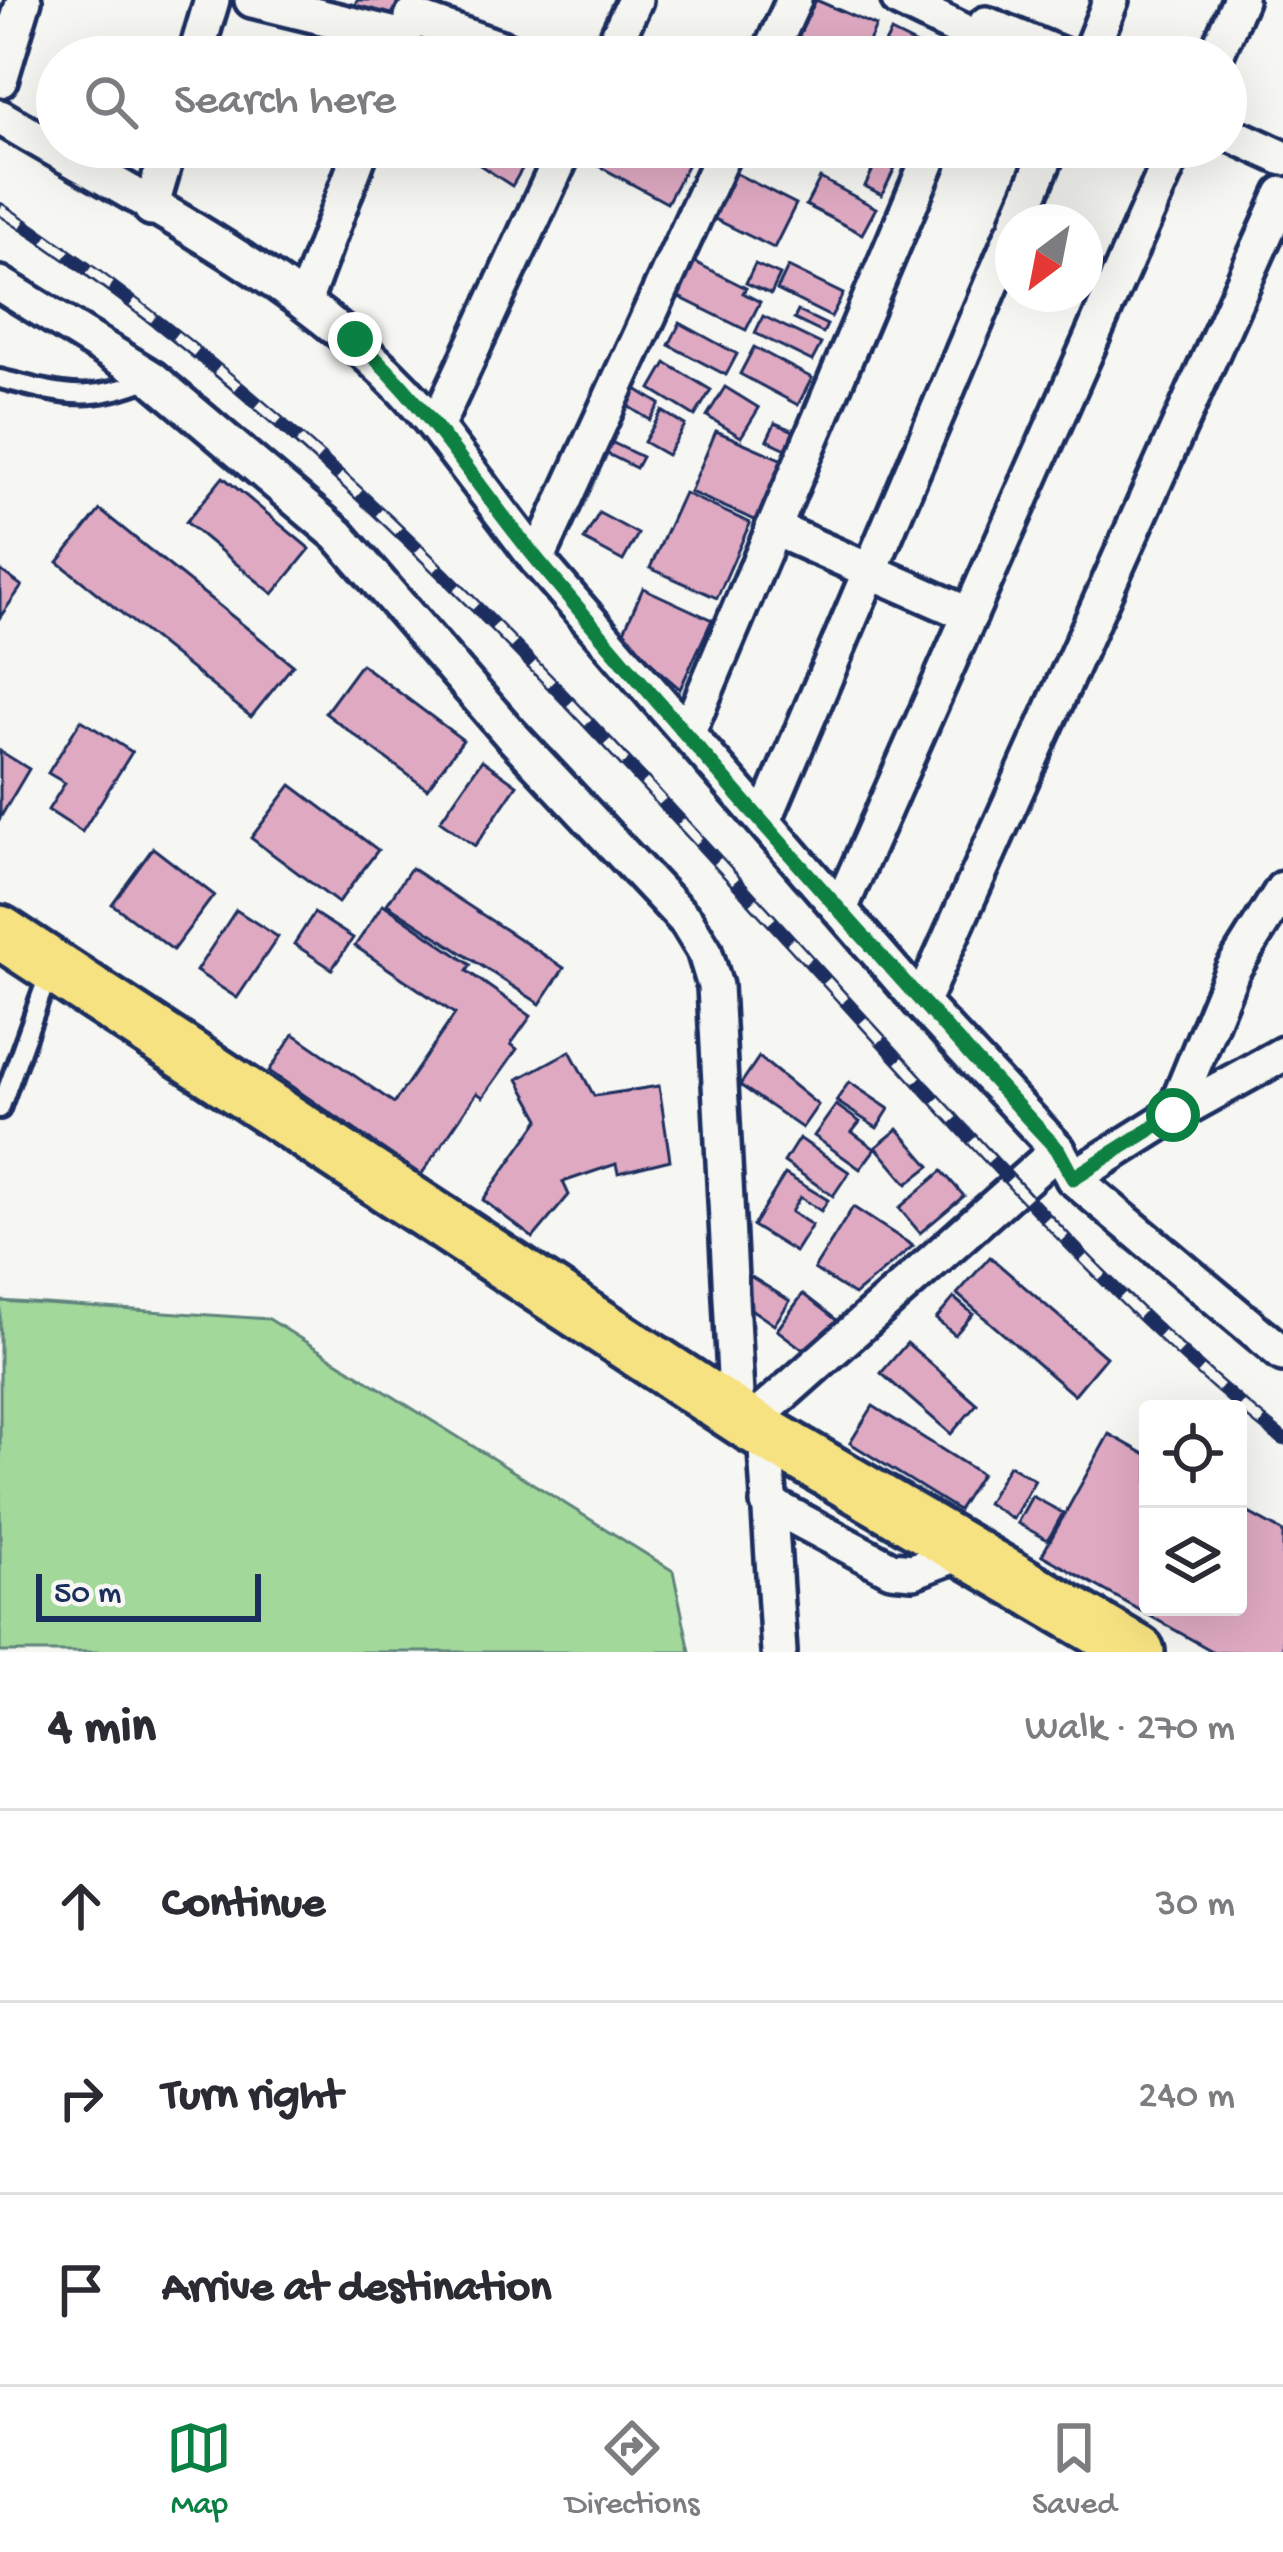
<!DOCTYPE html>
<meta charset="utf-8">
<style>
:root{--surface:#fff;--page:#f2f2f3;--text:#2b2b33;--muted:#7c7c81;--line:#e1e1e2;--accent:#0b8043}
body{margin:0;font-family:"Gochi Hand",sans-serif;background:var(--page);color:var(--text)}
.controls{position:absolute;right:36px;bottom:36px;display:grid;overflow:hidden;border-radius:12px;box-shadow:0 12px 48px #0002}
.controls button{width:108px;height:108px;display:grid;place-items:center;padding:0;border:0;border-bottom:3px solid var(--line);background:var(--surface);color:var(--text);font:60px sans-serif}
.compass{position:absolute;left:995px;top:204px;width:108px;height:108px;border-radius:50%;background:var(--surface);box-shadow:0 12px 48px #0002;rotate:212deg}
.scale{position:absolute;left:36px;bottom:30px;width:225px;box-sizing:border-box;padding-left:12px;border:6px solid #1b2f5e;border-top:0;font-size:33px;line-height:42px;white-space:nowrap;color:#1b2f5e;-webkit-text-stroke:9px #f6f6f2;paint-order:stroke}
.stop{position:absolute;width:36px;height:36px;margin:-27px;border:9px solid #0b8043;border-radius:50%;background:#fff}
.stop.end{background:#0b8043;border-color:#fff;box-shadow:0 3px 12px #0008}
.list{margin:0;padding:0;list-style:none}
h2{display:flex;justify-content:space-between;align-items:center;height:156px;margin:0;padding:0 48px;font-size:51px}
h2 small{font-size:39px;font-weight:400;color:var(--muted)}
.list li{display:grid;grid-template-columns:78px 1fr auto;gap:36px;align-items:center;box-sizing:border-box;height:192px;padding:0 48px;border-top:3px solid var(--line)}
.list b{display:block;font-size:45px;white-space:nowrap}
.list em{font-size:39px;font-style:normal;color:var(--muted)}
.icon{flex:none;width:66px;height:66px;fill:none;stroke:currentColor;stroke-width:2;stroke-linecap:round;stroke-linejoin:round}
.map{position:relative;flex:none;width:1283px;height:1652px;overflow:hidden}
.search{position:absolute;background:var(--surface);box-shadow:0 12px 48px #0002;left:36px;right:36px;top:36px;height:132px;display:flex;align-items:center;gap:30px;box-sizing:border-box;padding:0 42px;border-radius:66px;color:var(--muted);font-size:45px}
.sheet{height:732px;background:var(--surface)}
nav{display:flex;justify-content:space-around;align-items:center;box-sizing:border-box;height:168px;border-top:3px solid var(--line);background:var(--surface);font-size:33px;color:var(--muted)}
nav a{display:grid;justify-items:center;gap:6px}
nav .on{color:var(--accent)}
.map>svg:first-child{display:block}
.green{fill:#a3d89b;stroke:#5f847c;stroke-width:3}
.building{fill:#dfa9c2;stroke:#1b2f5e;stroke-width:3}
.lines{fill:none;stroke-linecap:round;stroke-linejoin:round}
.lane-casing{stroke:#1b2f5e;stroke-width:26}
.street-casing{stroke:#1b2f5e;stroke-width:42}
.primary-casing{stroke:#1b2f5e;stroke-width:60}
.lane{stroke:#f6f6f2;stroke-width:16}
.street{stroke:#f6f6f2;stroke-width:33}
.primary{stroke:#f6e281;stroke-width:51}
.rail-casing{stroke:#1b2f5e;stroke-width:14}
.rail{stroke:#f6f6f2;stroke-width:9;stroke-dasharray:27;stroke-linecap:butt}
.route{stroke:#0b8043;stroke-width:15}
</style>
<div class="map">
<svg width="1283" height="1652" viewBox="0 0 1283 1652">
<rect width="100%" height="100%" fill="#f6f6f2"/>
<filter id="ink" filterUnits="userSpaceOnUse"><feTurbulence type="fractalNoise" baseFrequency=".00833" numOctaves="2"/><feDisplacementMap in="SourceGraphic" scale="24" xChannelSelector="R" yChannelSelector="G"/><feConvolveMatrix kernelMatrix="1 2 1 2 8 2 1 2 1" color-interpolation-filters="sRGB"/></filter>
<g filter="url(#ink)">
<polygon class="green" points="0,1301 269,1319 673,1571 690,1652 0,1652"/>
<g class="building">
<polygon points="357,0 403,0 391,28 352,11"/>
<polygon points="816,0 876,26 862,57 832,57 796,40"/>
<polygon points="891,32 925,49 933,57 878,57"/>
<polygon points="452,147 535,147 512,186"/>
<polygon points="592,147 697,147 667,203 586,159"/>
<polygon points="840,147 905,147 882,195 865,186 874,167"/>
<polygon points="733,172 796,204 774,248 711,217"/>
<polygon points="820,178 876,208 862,234 806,205"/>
<polygon points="689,259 746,288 743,293 760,302 746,330 671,293"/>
<polygon points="755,264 780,275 771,294 746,283"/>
<polygon points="788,267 843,294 831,317 777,290"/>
<polygon points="798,311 827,325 823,333 794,319"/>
<polygon points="763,316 821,344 812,361 755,333"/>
<polygon points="680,323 737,354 726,375 669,345"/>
<polygon points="754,347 812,378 798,405 740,374"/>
<polygon points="666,363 711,390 695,416 651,389"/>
<polygon points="628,384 660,404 650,420 618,400"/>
<polygon points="725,387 759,408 741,437 707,416"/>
<polygon points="662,411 685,425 667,455 644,442"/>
<polygon points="775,423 799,433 791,451 767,440"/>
<polygon points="716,431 783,460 757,521 690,492"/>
<polygon points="607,440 642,457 636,468 602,451"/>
<polygon points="223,477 310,549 273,594 186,522"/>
<polygon points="684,493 750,523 717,598 650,568"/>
<polygon points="100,510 293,665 251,717 58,562"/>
<polygon points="599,513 638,534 623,561 584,540"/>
<polygon points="0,570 22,586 0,617"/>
<polygon points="643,588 712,620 680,689 621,638"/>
<polygon points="361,664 463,740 427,789 325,713"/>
<polygon points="81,720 132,752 82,832 48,810 65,783 48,773"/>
<polygon points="0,751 29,769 0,818"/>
<polygon points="482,760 517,785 475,846 440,821"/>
<polygon points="291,785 378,850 338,903 251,838"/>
<polygon points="153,848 214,895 173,950 112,904"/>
<polygon points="411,868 564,968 540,1004 387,904"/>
<polygon points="383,904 471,965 467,971 531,1016 511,1044 517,1049 483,1097 477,1093 421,1175 269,1071 294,1034 394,1103 455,1014 355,946"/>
<polygon points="236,910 278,937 237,998 196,971"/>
<polygon points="314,913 353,938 332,969 294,944"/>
<polygon points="570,1051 594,1096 659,1086 670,1160 618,1173 616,1164 563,1182 569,1195 533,1238 483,1200 540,1119 518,1079"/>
<polygon points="759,1057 818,1105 802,1128 740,1085"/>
<polygon points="849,1082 889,1109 877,1128 836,1101"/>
<polygon points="836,1105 860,1122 852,1132 875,1149 860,1169 814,1136"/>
<polygon points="898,1129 930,1166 907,1184 876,1147"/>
<polygon points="799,1138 849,1172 833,1196 784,1162"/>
<polygon points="942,1171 964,1196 920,1233 899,1208"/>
<polygon points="785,1174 828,1200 821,1211 800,1197 791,1212 812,1225 795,1252 753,1226"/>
<polygon points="853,1207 913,1246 854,1295 814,1269"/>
<polygon points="990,1257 1106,1357 1074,1395 957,1294"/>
<polygon points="750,1276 790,1301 774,1325 745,1305"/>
<polygon points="803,1294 843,1325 806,1352 777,1330"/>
<polygon points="954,1298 973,1314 955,1335 936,1319"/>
<polygon points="907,1343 977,1404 951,1434 881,1373"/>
<polygon points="873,1406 981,1474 958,1510 850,1443"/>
<polygon points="1109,1434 1148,1456 1148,1607 1238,1607 1238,1507 1283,1532 1283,1652 1214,1652 1042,1555"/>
<polygon points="1009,1465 1035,1480 1013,1519 987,1503"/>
<polygon points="1032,1496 1063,1513 1048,1540 1017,1523"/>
</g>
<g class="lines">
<g class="lane-casing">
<g id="lane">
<path d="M0 379C64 395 89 404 151 378"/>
<polyline points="0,1109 50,970"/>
</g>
</g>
<g class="street-casing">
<g id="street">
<polyline points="252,0 404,37"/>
<polyline points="899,0 979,39"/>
<polyline points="412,17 526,57"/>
<polyline points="986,24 1065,57"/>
<polyline points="195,57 212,0"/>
<polyline points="608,57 635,0"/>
<polyline points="768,57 794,0"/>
<polyline points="1088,57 1111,0"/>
<polyline points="1215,57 1240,0"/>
<polyline points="0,80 24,0"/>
<path d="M0 117C151 208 324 288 436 427L566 147"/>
<polyline points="1226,132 1283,158"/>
<polyline points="151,208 169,147"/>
<polyline points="1018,222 1050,147"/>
<polyline points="0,284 152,378 338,535 510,734 687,922 704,950 715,986 737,1415"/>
<polyline points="304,302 362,147"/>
<polyline points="436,427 537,560 726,147"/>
<polyline points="773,528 970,615"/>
<polyline points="537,560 921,1003 1058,1150 1073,1178 1283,1354"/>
<polyline points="688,732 934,147"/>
<polyline points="764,821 1013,234"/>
<polyline points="840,909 1176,147"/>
<polyline points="921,1003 1283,194"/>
<polyline points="1173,1115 1283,1054"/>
<polyline points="1073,1178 1173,1115 1233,969 1283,889"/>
<polyline points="749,1424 1058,1150"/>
<polyline points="765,1434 779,1652"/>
<polyline points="768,1503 891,1569 913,1571 963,1552"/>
</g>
</g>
<g class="primary-casing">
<polyline id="primary" points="0,932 749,1424 1138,1652"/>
</g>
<use href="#lane" class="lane"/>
<use href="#street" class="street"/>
<use href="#primary" class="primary"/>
<g class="rail-casing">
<path id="rail" d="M0 209C340 431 606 741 879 1038 1005 1175 1136 1324 1283 1439"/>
</g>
<use href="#rail" class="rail"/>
</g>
</g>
<g class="lines" filter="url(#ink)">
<path class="route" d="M355 339C428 404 477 488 540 563 707 762 880 959 1058 1150L1073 1178 1173 1115"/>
</g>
</svg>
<div class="controls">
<button><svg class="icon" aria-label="locate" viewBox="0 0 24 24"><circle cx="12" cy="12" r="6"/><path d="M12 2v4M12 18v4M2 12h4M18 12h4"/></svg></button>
<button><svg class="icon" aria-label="layers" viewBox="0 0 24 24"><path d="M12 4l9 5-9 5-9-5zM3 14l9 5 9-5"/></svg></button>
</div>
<svg class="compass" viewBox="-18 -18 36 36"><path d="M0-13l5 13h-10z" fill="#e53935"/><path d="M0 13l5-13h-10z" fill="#7c7c81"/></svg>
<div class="scale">50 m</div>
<div class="stop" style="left:1173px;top:1115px"></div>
<div class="stop end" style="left:355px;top:339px"></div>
<div class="search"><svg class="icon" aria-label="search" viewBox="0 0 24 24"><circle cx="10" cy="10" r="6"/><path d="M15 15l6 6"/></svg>Search here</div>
</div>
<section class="sheet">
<h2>4 min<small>Walk · 270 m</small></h2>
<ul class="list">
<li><svg class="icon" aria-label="ahead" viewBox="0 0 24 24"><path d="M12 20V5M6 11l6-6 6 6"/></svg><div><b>Continue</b></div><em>30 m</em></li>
<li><svg class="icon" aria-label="right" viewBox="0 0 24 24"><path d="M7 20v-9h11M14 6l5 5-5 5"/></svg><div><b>Turn right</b></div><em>240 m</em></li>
<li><svg class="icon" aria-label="arrive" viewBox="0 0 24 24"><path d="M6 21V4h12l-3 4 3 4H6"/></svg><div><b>Arrive at destination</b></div></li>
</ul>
</section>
<nav>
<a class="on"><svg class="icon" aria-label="map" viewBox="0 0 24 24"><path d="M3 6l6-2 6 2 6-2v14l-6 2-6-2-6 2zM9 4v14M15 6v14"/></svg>Map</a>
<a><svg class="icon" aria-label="directions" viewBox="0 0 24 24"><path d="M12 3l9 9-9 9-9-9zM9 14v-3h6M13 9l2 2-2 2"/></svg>Directions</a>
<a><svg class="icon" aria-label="saved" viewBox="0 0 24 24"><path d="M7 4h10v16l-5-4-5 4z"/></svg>Saved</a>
</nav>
